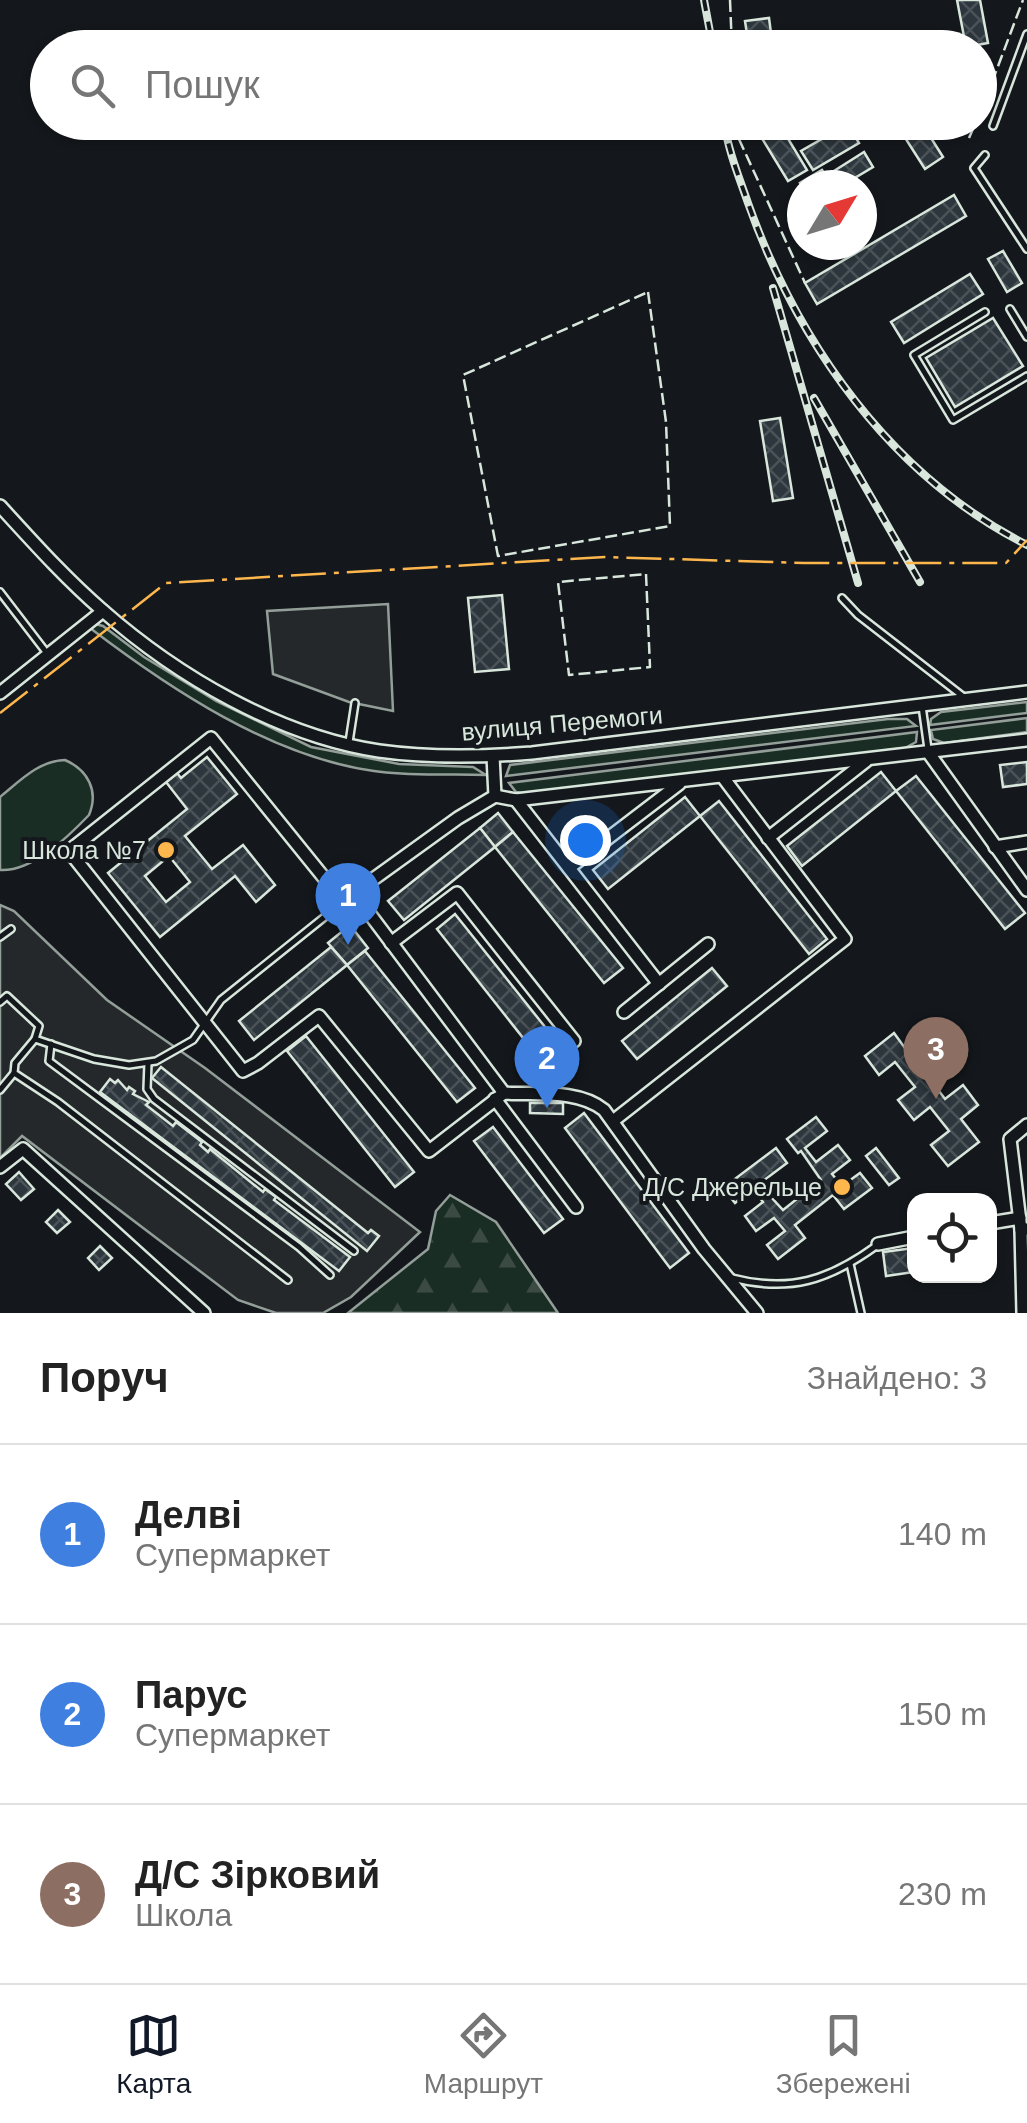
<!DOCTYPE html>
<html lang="uk">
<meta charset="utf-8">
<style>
:root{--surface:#fff;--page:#f6f6f6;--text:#222;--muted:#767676;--line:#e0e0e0;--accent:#111827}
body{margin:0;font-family:Arial,sans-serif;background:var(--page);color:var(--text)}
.controls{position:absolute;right:30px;bottom:30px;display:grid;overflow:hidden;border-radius:20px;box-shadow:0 2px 8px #0004}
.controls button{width:90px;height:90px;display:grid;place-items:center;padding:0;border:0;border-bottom:2px solid var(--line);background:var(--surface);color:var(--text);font:50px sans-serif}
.compass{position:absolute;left:787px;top:170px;width:90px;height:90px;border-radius:50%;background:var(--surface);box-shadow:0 2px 8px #0004;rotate:52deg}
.you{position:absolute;left:585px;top:840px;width:35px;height:35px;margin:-25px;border:8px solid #fff;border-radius:50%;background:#1a73e8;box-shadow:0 0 0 15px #1a73e833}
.badge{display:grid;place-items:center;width:65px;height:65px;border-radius:50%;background:var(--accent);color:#fff;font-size:32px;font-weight:700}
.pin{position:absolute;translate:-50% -82px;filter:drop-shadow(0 2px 5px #0008)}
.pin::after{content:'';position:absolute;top:52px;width:35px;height:30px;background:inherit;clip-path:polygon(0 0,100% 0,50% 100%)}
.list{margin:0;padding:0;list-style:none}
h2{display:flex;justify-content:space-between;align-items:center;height:130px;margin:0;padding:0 40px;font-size:42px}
h2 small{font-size:32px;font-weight:400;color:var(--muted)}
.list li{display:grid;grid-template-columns:65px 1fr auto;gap:30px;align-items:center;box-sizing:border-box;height:180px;padding:0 40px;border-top:2px solid var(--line)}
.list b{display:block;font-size:38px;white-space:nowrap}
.list p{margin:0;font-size:32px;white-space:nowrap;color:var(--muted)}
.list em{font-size:32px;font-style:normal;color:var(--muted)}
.icon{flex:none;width:55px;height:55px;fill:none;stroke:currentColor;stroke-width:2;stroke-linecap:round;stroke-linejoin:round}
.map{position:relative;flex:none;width:1027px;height:1313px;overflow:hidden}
.search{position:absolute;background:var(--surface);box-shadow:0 2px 8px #0004;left:30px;right:30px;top:30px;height:110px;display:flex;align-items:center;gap:25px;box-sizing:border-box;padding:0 35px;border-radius:55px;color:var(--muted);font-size:38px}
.sheet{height:670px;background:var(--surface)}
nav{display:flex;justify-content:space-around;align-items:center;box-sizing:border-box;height:140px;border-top:2px solid var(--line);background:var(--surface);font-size:28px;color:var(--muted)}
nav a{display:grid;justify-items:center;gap:5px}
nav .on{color:var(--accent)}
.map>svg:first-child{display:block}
.green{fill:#1a2d24;stroke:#939e99;stroke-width:2.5}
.forest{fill:url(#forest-firs);stroke:#939e99;stroke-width:2.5}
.parking{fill:#24282b;stroke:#939e99;stroke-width:2.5}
.building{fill:url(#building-cross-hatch);stroke:#d8e6dc;stroke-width:2.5;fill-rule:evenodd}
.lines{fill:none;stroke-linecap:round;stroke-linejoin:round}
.service-casing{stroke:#d8e6dc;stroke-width:10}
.minor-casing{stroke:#d8e6dc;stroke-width:16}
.service{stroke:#14181c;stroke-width:5}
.minor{stroke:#14181c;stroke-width:11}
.rail-casing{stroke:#d8e6dc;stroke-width:8}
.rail{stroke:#14181c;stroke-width:4;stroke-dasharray:11;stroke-linecap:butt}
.fence{stroke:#d8e6dc;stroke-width:2.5;stroke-dasharray:12 5;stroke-linecap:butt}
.power{stroke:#ffb74d;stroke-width:2.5;stroke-dasharray:35 8 5 8;stroke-linecap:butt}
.poi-dot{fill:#ffb74d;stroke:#14181c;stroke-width:4}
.labels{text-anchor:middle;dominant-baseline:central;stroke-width:8;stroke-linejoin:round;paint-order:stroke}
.street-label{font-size:25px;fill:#d8e6dc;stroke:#14181c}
.poi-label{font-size:25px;fill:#d8e6dc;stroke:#14181c;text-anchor:end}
</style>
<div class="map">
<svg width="1027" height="1313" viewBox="0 0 1027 1313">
<defs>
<pattern id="forest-firs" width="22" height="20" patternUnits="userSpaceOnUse" patternTransform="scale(2.5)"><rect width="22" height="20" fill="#1a2d24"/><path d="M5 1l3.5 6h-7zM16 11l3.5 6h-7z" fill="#3b4b43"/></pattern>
<pattern id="building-cross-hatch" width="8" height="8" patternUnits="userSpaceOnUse" patternTransform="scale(2.5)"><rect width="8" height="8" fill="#2c363c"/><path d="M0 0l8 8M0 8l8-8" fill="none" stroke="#4a5358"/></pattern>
</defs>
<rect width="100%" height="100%" fill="#14181c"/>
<g class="green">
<path d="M95 624 103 626 144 657 216 701 311 747 399 764 473 767 486 775C450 773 412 777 374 771 272 757 170 689 90 628Z"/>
<polygon points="1027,702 1027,713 930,725 931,719 941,712"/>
<polygon points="1027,718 1027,732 944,743 933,739 931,730"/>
<polygon points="888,719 907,719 916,726 506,776 510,765"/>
<polygon points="917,732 916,742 905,748 528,794 516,792 509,783"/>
<path d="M65 760C88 770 99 791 89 815 68 837 32 872 0 870V797C20 781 38 761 65 760Z"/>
</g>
<polygon class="forest" points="450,1195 496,1222 558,1313 348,1313 428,1249 436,1211"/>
<g class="parking">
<polygon points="388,604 393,711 349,702 273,674 267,611"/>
<polygon points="0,905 14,911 107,1000 205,1068 420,1232 351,1297 323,1313 276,1313 238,1300 22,1136 0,1158"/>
</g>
<g class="building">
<polygon points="957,0 980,0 988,43 966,47"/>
<polygon points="769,18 773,48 749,48 745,21"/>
<polygon points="752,122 778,122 807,170 788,181"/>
<polygon points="895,122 921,122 943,157 925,169"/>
<polygon points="848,124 859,143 813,170 801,151"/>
<polygon points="864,152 873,167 843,185 802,186 800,183 822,170 826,176"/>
<polygon points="954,195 966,216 817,304 805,283"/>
<polygon points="1003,251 1022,283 1007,292 988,259"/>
<polygon points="970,274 983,294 904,343 891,322"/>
<polygon points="993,318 1023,366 955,407 926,358"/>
<polygon points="780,418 793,498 773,501 760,421"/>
<polygon points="502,595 509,669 475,672 468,598"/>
<path d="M207 757 237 794 185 836 212 869 243 845 275 885 256 902 235 876 160 937 108 873 187 809 166 782 177 773 181 778ZM169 856 190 882 166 902 145 876Z"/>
<polygon points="1027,762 1027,784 1003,787 1000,765"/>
<polygon points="881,772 896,791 802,866 787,846"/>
<polygon points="916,776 1025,913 1005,929 896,791"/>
<polygon points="685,797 700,816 608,889 593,870"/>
<polygon points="719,801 827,939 809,954 700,816"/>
<polygon points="498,813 513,832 495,847 480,828"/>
<polygon points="480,828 495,847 404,920 388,901"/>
<polygon points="513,832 623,968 604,983 495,847"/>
<polygon points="455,914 565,1052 546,1067 437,929"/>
<polygon points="350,925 368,948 347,965 328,943"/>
<polygon points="331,947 347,965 254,1040 239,1021"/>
<polygon points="365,951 475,1088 457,1102 347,965"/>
<polygon points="712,968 727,986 637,1059 622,1041"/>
<polygon points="894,1033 910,1055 929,1041 945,1061 927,1075 945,1099 963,1085 978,1105 961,1119 979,1142 948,1166 931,1145 949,1131 930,1107 914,1120 898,1100 915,1087 895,1062 879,1075 865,1056"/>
<polygon points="306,1036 414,1172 395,1187 287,1051"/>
<polygon points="161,1067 368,1233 371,1230 379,1236 367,1251 152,1078"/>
<polygon points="110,1079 115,1083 118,1080 127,1090 129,1087 135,1091 133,1094 149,1102 146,1105 173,1126 176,1122 202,1142 200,1145 208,1152 210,1149 263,1192 265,1189 276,1197 274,1200 350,1257 339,1271 100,1092"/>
<polygon points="530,1103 563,1103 563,1114 530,1113"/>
<polygon points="584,1113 689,1253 670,1268 565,1128"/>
<polygon points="816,1117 827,1131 805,1148 816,1162 838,1145 850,1160 832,1174 842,1186 860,1173 872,1188 844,1209 833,1195 795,1225 805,1238 778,1259 767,1245 785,1231 774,1218 756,1231 745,1216 763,1202 753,1189 735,1203 723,1188 776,1148 787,1163 759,1184 783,1210 821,1180 801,1151 798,1153 787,1139"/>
<polygon points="493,1127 563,1219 544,1233 474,1141"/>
<polygon points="876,1148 899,1178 889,1185 866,1156"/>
<polygon points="19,1172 34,1189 21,1200 6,1184"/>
<polygon points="58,1210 70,1222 57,1233 46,1222"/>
<polygon points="100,1246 112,1258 99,1270 88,1258"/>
<polygon points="914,1248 914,1272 886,1276 883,1252"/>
</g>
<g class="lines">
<g class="service-casing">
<g id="service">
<polyline points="993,126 1027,34"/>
<polyline points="985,155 974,168 1027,249"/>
<polyline points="1010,309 1027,337"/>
<polyline points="985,312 914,355 953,420 1027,376"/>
<polyline points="0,592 46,652"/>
<polyline points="842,598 858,615 965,698"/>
<polyline points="922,706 928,749"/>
<polyline points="349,742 355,703"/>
<polyline points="0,937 11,929"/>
<polyline points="0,1002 7,996 39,1026 35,1039"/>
<polyline points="51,1044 49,1061 299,1247 330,1275"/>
<polyline points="148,1063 147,1089 154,1099 354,1251"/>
<polyline points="0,1090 14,1073"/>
<polyline points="850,1264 861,1313"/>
<path d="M732 1278C790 1293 829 1280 876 1246"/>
<polyline points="288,1280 58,1102 14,1073 15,1063 35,1039 94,1059 129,1065 156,1061 193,1040 221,1000 352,895"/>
</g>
</g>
<g class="minor-casing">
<g id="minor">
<path d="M0 506C33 542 65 578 102 610 177 676 279 736 379 751 429 758 481 757 532 753L1027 692"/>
<polyline points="0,693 103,611"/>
<polyline points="928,752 1027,890"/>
<polyline points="493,756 495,796"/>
<polyline points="516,800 659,984"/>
<polyline points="768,838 866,761"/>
<polyline points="995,847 1027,842"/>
<polyline points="569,868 679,784"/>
<polyline points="338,895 211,738 69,851 243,1071 258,1063 319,1016 429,1151 504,1093"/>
<polyline points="391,943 457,893 574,1041"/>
<polyline points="624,1012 708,944"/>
<polyline points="495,1099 576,1207"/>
<polyline points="613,1121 845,939 722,776"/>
<polyline points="1027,1125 1010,1139 1021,1230 1027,1229"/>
<polyline points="0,1167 23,1149 204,1313"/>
<polyline points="990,1223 1020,1218"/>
<polyline points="1021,1230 1023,1313"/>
<polyline points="878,1244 914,1237"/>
<path d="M757 1313 704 1249 604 1110C578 1089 536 1095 504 1093L354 893 458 818 495 796 516 800 1027 740"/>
</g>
</g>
<use href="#service" class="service"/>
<use href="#minor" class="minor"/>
<g class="rail-casing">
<g id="rail">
<polyline points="704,0 713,48"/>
<path d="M724 122C728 150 739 177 748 203 798 344 891 476 1027 545"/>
<polyline points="773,288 858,583"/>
<polyline points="814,398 920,582"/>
</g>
</g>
<use href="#rail" class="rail"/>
<g class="fence">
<polyline points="730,0 732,48"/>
<polyline points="980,114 1023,0"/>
<polyline points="737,122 738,137 805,283"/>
<polyline points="969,138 976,122"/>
<polygon points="648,292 666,422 670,526 498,556 463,375"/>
<polygon points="646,574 650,667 569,675 558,582"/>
</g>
<polyline class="power" points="0,713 166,583 605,557 804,563 1006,563 1027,540"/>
</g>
<g class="poi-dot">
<circle cx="166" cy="850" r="10"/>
<circle cx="842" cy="1187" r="10"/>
</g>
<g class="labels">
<g class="street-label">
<text transform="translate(562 723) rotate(-5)">вулиця Перемоги</text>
</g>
<g class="poi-label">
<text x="146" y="850">Школа №7</text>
<text x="822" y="1187">Д/С Джерельце</text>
</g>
</g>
</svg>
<div class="controls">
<button><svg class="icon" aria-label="locate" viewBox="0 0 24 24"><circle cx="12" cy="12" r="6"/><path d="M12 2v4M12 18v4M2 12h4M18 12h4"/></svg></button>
</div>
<svg class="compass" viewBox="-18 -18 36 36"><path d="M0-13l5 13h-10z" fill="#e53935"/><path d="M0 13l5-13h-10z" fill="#767676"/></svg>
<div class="you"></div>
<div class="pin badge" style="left:348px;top:945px;background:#3f7fe0">1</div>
<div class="pin badge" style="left:547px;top:1108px;background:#3f7fe0">2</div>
<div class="pin badge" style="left:936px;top:1099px;background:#8d6e63">3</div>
<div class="search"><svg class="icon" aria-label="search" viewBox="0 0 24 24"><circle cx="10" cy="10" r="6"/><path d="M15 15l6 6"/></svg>Пошук</div>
</div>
<section class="sheet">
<h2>Поруч<small>Знайдено: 3</small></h2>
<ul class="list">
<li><span class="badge" style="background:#3f7fe0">1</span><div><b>Делві</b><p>Супермаркет</p></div><em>140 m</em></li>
<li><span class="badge" style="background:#3f7fe0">2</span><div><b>Парус</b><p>Супермаркет</p></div><em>150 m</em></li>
<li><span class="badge" style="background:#8d6e63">3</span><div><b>Д/С Зірковий</b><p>Школа</p></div><em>230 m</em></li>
</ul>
</section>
<nav>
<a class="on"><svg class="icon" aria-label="map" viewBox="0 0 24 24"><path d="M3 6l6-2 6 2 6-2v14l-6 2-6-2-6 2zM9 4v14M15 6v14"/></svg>Карта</a>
<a><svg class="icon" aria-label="directions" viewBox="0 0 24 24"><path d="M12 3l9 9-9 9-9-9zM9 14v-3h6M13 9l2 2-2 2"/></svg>Маршрут</a>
<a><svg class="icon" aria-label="saved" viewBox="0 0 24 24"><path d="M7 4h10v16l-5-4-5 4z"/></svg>Збережені</a>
</nav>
